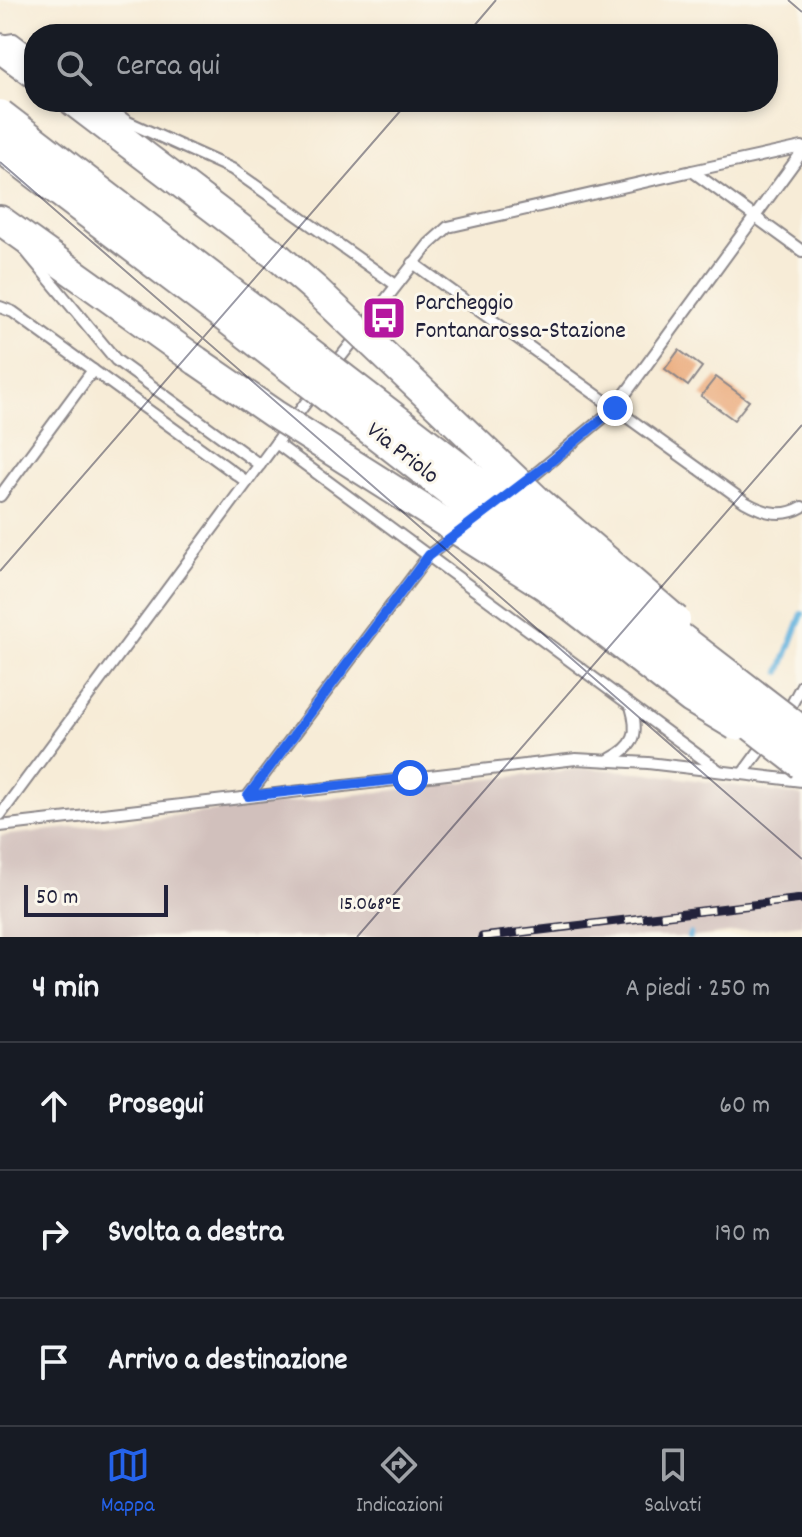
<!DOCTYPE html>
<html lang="it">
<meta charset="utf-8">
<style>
:root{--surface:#171b24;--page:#242831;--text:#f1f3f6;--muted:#9ea1a6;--line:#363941;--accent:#2563eb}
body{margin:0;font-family:Dekko,sans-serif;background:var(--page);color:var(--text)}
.scale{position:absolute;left:24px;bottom:20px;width:144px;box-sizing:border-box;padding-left:8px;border:4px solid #22223b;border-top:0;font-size:22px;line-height:28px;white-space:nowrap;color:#22223b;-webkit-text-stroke:6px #fbf7ec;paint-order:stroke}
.stop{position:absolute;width:24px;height:24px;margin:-18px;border:6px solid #2563eb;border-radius:50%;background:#fff}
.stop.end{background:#2563eb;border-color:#fff;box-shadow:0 2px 8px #0008}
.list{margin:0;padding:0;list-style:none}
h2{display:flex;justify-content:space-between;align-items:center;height:104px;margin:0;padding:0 32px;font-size:34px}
h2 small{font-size:26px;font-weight:400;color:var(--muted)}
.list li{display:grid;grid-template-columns:52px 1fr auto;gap:24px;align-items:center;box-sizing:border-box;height:128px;padding:0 32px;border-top:2px solid var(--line)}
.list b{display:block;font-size:30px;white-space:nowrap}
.list em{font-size:26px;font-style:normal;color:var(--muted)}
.icon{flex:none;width:44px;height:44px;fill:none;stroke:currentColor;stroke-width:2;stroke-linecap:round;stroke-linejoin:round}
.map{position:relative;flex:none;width:802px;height:937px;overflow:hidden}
.search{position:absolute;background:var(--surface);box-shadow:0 4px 12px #0003;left:24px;right:24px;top:24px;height:88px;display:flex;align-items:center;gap:20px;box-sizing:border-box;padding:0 28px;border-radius:32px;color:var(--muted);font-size:30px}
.sheet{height:488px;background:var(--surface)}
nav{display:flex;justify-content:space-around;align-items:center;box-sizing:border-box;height:112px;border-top:2px solid var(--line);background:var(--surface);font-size:22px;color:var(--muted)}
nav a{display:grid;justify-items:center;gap:4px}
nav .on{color:var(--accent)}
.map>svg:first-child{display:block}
.industrial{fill:#d1c0bc}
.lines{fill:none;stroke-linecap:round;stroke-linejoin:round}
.stream{stroke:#64b2de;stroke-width:6}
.building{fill:#ecb084}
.lane-casing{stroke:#8c8789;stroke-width:14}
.secondary-casing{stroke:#8c8789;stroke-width:32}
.lane{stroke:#fff;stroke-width:10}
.secondary{stroke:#fff;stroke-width:28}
.rail-casing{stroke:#22223b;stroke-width:9}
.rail{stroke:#fbf7ec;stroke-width:6;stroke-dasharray:18;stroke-linecap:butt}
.secondary-bridge-casing{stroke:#8c8789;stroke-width:32;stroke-linecap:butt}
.primary-bridge-casing{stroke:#8c8789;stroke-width:34;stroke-linecap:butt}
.secondary-bridge{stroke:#fff;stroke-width:28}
.primary-bridge{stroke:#fff;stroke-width:30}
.route{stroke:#2563eb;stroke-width:10}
.ticks{fill:none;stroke:#22223b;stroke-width:2;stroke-opacity:0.45}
.labels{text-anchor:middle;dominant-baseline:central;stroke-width:6;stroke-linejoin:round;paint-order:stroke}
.poi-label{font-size:24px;fill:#22223b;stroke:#fbf7ec;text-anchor:start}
.street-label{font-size:24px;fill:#22223b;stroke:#fbf7ec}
.ticks-label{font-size:20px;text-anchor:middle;fill:#22223b;stroke:#fbf7ec;stroke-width:6;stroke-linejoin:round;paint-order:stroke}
</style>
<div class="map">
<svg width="802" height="937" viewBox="0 0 802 937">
<rect width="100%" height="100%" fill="#fbf7ec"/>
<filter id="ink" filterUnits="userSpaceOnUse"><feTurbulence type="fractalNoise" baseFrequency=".0125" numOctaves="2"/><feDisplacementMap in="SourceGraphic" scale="16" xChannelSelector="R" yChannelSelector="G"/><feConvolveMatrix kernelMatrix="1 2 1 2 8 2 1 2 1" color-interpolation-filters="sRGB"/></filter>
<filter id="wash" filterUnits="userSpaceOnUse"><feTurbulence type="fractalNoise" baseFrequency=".006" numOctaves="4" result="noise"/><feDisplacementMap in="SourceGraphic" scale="32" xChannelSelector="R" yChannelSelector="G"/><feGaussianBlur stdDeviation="1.8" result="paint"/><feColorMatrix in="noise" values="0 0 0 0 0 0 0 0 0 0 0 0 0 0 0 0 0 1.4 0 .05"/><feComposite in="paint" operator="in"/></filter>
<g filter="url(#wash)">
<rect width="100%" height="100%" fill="#f7ecd7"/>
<polygon class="industrial" points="587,768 648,773 802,796 802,924 696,937 0,937 0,836"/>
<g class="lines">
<g class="stream">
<polyline points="780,672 802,614"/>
<polyline points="689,937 690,934"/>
</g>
</g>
<g id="blocks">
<g class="building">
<polygon points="679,350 702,367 688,386 665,369"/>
<polygon points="716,377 749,401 734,420 701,396"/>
</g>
</g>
</g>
<g filter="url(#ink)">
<use href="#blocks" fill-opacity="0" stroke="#8c8789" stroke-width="2"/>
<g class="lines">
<g class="lane-casing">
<g id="lane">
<polyline points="1,41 14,39 34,54"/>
<polyline points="100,102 128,122 232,169 396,285"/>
<polyline points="692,171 802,147"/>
<polyline points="25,250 116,360 260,465"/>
<path d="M413 263 745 502C764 513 783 518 802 507"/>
<polyline points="0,307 13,312 247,482"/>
<polyline points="333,367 429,244 448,227 692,171 802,251"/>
<polyline points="276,443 718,770"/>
<polyline points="522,485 615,408 802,152"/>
<polyline points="0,496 93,370"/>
<polyline points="785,717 802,685"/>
<path d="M610 759C636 746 639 733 631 706"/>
<polyline points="743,773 768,739"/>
<polyline points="248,796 429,555 458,533"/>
<polyline points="0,815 316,389"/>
<polyline points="0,826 576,759 648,763 802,781"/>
</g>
</g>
<g class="secondary-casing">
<g id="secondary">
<polyline points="0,48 34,73"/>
<polyline points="74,102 278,257"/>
<polyline points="0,220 197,361"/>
</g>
</g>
<use href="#lane" class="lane"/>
<use href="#secondary" class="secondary"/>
<g class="rail-casing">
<polyline id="rail" points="482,937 802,899"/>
</g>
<use href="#rail" class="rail"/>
<g class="secondary-bridge-casing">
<g id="secondary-bridge">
<polyline points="278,257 315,289 537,500 676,620"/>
<polyline points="197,361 274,414 545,586 691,699 736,726"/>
</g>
</g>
<g class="primary-bridge-casing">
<g id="primary-bridge">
<polyline points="0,115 802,732"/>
<polyline points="0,146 209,304 802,764"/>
</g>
</g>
<use href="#secondary-bridge" class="secondary-bridge"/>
<use href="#primary-bridge" class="primary-bridge"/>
</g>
</g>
<g class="lines" filter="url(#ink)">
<polyline class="route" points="410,778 248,796 429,555 547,465 615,408"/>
</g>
<path class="ticks" d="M788 0 802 12M467 34 496 0M0 162 802 859M0 571 408 102M357 937 802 425"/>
<defs>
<g id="bus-square" transform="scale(2.3)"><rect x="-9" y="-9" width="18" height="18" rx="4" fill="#b5179e" stroke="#fbf7ec"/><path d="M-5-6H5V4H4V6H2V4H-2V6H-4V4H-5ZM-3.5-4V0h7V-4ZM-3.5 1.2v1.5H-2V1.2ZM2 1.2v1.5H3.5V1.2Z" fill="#fff"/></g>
</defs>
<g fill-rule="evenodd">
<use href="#bus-square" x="384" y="318"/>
</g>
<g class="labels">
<g class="poi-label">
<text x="415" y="304">Parcheggio<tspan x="415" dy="28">Fontanarossa-Stazione</tspan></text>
</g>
<g class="street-label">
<text transform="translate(402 454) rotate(38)">Via Priolo</text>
</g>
</g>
<g class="ticks-label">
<text x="370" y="909">15.068°E</text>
</g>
</svg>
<div class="scale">50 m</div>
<div class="stop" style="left:410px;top:778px"></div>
<div class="stop end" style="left:615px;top:408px"></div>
<div class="search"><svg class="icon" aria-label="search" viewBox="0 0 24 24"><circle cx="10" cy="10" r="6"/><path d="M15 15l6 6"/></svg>Cerca qui</div>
</div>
<section class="sheet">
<h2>4 min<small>A piedi · 250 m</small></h2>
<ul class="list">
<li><svg class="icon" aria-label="ahead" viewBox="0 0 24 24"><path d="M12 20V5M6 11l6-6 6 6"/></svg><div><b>Prosegui</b></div><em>60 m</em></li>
<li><svg class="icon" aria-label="right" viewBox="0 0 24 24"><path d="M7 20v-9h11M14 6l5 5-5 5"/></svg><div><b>Svolta a destra</b></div><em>190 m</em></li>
<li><svg class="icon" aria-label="arrive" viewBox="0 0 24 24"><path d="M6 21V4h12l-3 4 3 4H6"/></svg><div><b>Arrivo a destinazione</b></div></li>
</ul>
</section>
<nav>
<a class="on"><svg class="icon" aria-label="map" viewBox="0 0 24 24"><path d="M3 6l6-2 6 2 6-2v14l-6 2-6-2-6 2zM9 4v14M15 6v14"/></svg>Mappa</a>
<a><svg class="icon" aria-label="directions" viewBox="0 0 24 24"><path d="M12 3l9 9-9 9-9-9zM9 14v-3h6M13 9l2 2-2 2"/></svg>Indicazioni</a>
<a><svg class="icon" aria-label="saved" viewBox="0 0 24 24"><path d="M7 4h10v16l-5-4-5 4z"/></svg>Salvati</a>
</nav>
